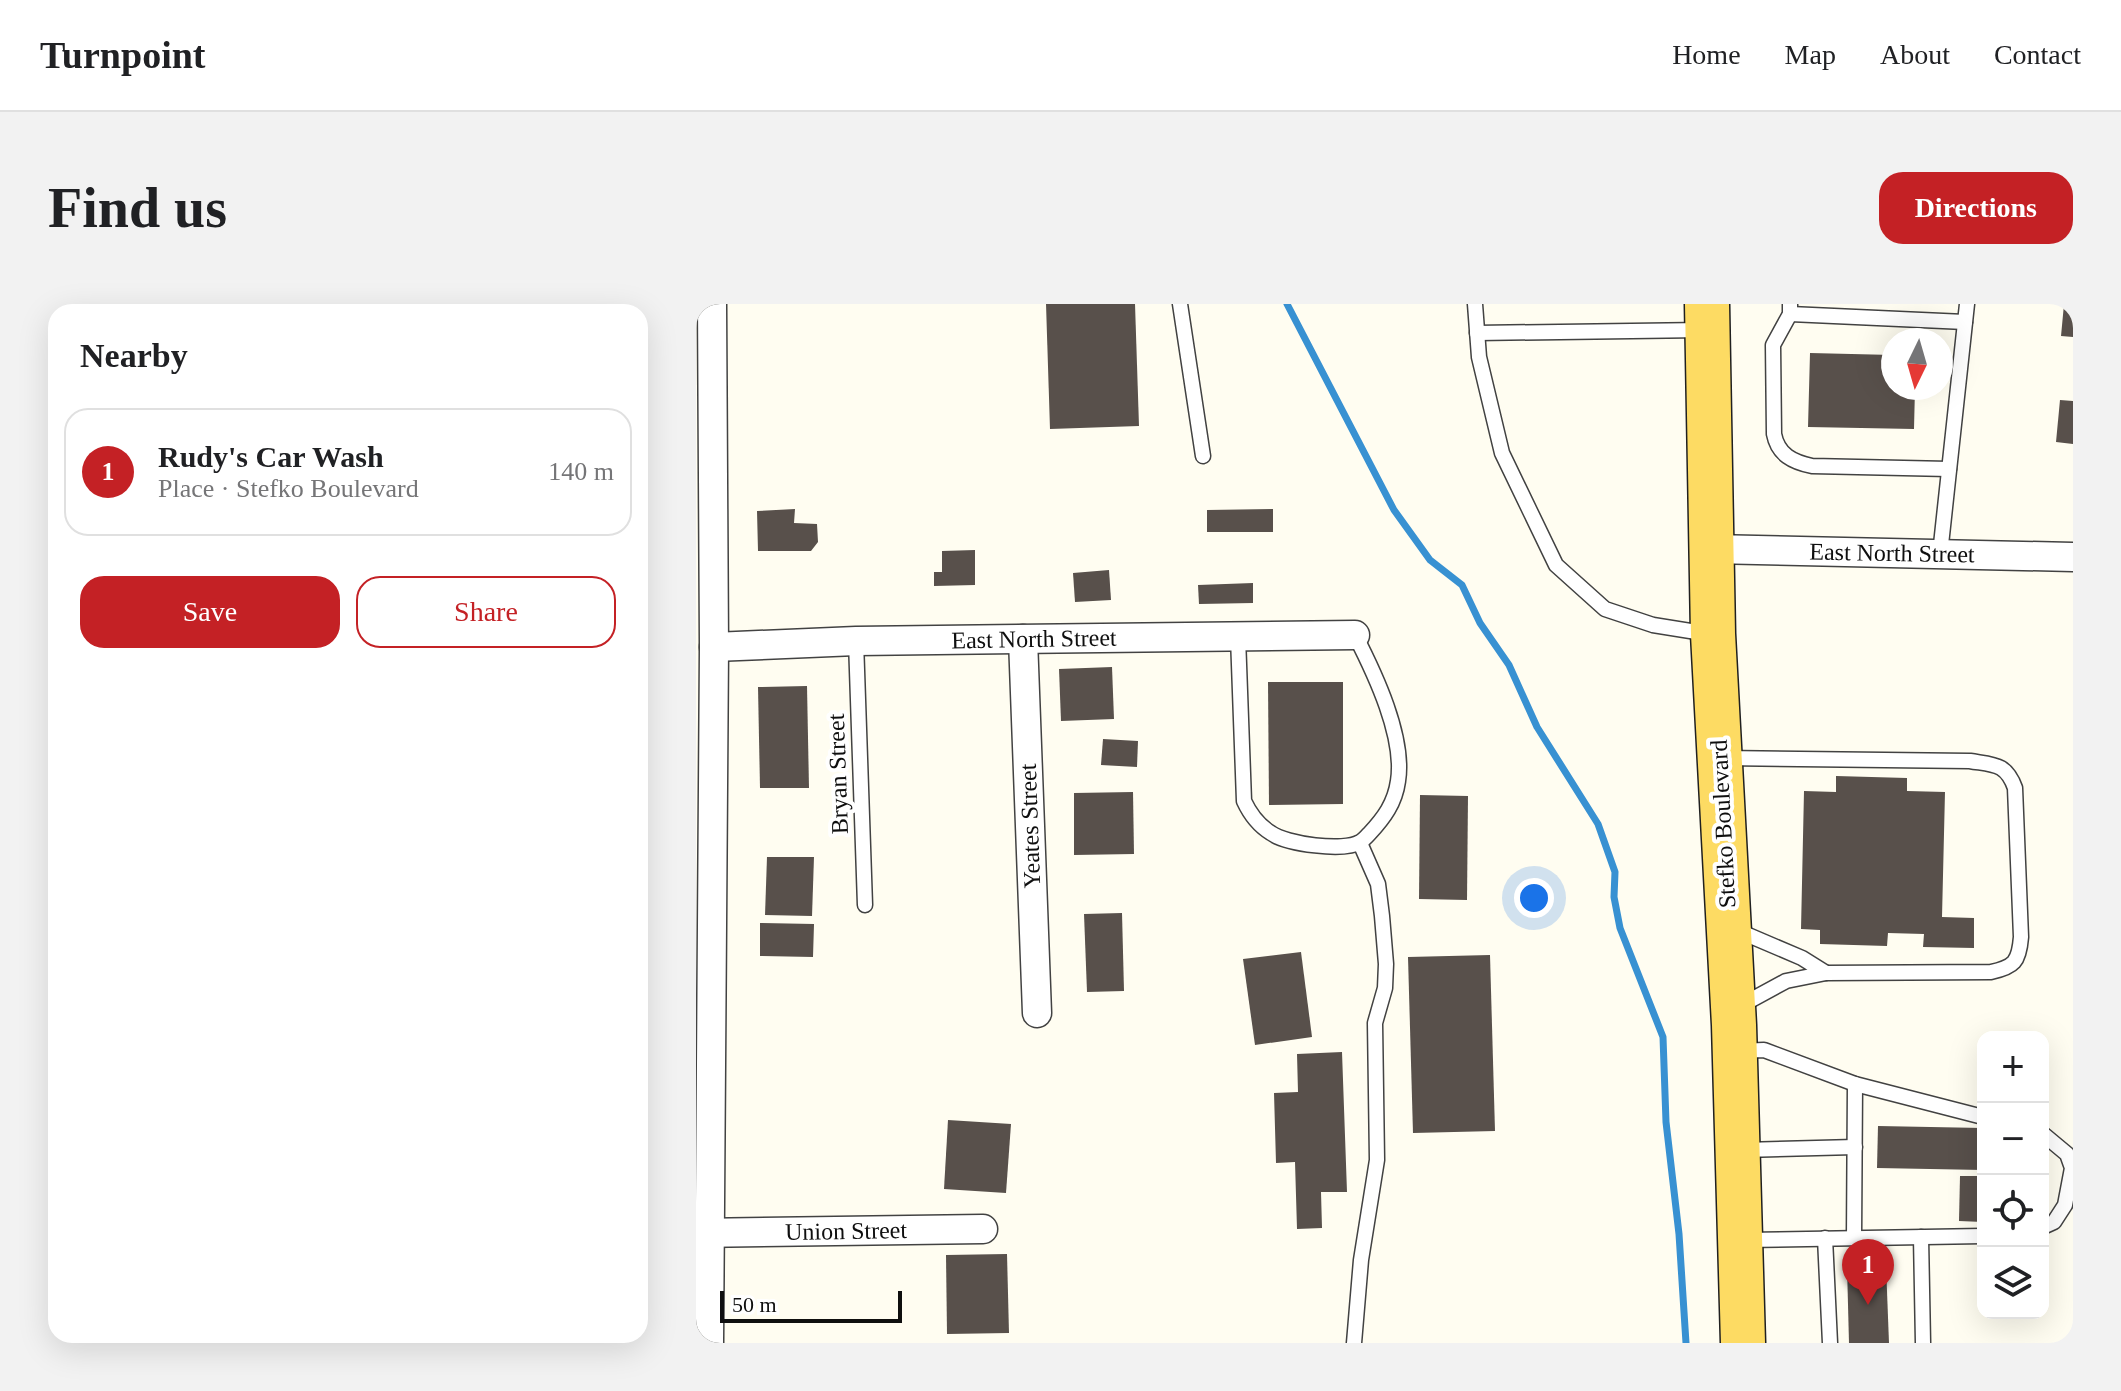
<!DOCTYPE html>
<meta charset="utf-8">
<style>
:root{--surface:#fff;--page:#f2f2f2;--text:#202124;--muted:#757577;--line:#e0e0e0;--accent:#c42125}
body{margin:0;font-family:Georgia,serif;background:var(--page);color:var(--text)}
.controls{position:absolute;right:24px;bottom:24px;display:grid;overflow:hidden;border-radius:16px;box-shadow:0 8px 32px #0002}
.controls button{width:72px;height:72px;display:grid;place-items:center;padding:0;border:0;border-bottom:2px solid var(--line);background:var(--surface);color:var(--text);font:40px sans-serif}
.compass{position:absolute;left:1185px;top:24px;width:72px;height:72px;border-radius:50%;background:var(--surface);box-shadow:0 8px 32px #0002;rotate:185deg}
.scale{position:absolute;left:24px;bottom:20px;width:182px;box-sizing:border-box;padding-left:8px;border:4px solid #0f0f0f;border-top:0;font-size:22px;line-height:28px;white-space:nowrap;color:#0f0f0f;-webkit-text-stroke:6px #fff;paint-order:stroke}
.you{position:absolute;left:838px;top:594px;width:28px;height:28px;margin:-20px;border:6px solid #fff;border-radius:50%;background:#1a73e8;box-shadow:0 0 0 12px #1a73e833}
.badge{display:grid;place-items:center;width:52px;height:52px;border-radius:50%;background:var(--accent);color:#fff;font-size:26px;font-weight:700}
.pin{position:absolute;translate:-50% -66px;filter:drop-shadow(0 2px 4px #0008)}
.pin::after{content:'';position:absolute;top:42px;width:28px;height:24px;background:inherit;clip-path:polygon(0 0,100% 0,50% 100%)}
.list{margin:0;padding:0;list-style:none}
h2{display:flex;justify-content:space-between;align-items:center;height:104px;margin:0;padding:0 32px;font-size:34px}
h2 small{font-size:26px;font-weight:400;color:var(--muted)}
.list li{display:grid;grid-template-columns:52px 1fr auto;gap:24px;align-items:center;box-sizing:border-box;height:128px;margin:0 16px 16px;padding:0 16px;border:2px solid var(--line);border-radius:24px}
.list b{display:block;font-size:30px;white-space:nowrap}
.list p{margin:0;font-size:26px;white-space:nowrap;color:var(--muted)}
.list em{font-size:26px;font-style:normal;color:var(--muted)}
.actions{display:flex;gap:16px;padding:24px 32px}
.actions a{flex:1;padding:18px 0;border:2px solid var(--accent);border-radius:24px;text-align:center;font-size:28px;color:var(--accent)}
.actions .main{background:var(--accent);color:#fff}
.icon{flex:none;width:44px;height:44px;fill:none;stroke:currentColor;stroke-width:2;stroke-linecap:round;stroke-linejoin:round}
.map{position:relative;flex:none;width:1377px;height:1039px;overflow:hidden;border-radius:24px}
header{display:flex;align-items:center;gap:48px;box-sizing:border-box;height:112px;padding:0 40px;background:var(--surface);border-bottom:2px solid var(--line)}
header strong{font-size:38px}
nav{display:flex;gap:44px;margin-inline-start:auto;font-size:28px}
.intro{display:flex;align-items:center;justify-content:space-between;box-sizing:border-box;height:192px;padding:0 48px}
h1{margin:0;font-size:56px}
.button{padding:20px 36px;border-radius:24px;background:var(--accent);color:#fff;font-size:28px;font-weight:700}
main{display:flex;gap:48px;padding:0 48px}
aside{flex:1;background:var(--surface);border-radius:24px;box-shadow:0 8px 32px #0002}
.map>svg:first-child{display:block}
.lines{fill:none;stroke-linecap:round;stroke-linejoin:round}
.stream{stroke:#3891d2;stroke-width:7}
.building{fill:#58504b}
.service-casing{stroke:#424242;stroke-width:17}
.minor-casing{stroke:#424242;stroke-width:31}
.primary-casing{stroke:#202020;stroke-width:47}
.service{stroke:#fff;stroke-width:14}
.minor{stroke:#fff;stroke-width:28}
.primary{stroke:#fddb63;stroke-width:44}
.labels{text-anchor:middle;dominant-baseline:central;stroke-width:8;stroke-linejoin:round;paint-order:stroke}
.street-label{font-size:24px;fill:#0f0f0f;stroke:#fff}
</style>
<header>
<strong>Turnpoint</strong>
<nav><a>Home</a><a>Map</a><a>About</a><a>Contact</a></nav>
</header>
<div class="intro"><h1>Find us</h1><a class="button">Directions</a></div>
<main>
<aside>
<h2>Nearby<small></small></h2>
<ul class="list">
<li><span class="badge">1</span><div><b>Rudy's Car Wash</b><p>Place · Stefko Boulevard</p></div><em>140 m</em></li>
</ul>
<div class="actions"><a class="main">Save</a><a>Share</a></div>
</aside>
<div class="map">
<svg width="1377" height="1039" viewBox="0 0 1377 1039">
<rect width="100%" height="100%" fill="#fffdf1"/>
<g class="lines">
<polyline class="stream" points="591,0 698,206 734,256 766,281 784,319 813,361 841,423 902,520 919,568 918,593 924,624 967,733 970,818 983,930 990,1039"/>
</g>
<g class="building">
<polygon points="350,0 439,0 443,122 354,125"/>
<polygon points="1368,0 1377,0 1377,33 1365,32"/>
<polygon points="1114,49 1197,51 1197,84 1219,84 1218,125 1112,123"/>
<polygon points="1364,96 1377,97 1377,140 1360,138"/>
<polygon points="99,205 98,219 121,220 122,238 115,247 62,247 61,207"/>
<polygon points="577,205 577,228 511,228 511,206"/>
<polygon points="279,246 279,281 238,282 238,268 246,268 246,247"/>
<polygon points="413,266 415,296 379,298 377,269"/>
<polygon points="557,279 557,299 503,300 502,281"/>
<polygon points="416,363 418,415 365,417 363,365"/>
<polygon points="572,378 647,378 647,500 573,501"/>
<polygon points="111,382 113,484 64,484 62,383"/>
<polygon points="407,435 442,437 441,463 405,461"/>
<polygon points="1140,472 1211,474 1211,487 1249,488 1246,613 1278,614 1278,644 1227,643 1228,630 1192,629 1191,642 1124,640 1124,626 1105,625 1108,487 1140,488"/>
<polygon points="437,488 438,550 378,551 378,489"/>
<polygon points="724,491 772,492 771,596 723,595"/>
<polygon points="71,553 118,553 116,612 69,611"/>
<polygon points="426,609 428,687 391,688 388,610"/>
<polygon points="64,619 118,620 117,653 64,652"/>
<polygon points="605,648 616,733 559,741 547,655"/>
<polygon points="794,651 799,827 717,829 712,653"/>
<polygon points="646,748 651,888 625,888 626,924 601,925 599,858 580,859 578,789 602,788 601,750"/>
<polygon points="252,816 315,820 310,889 248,885"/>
<polygon points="1182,822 1287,824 1287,866 1181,864"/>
<polygon points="1264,872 1287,872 1287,918 1263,917"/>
<polygon points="311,950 313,1029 251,1030 250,951"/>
<polygon points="1190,961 1193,1039 1153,1039 1151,962"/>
</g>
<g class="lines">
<g class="service-casing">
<g id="service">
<polyline points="484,0 507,152"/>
<polyline points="779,0 783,53 806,149 860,261 909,305 957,321 1013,330"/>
<path d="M1094 0V10L1077 41 1078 130C1082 151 1097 158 1116 162L1253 165"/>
<polyline points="1094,10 1269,18"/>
<polyline points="781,29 1007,26"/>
<polyline points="1244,250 1271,0"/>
<path d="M542 333 548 497C554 510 562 521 575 529 590 540 648 548 664 538 668 536 670 533 673 530 688 514 699 499 702 477 709 433 679 370 659 331"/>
<polyline points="160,337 169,601"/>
<path d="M1027 454 1274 457C1298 461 1310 459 1319 484L1325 633C1323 658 1318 663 1295 668L1130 669"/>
<polyline points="1038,625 1106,654 1130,669 1090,677 1044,702"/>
<polyline points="1042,747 1068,746 1159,780 1287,813"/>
<polyline points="1347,830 1371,850 1376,864 1369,901 1358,918 1347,923"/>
<polyline points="1047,846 1159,843"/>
<polyline points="1225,933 1227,1039"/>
<polyline points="1129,934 1134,1039"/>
<polyline points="1158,934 1159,780"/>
<polyline points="1048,936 1287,932"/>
<polyline points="658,1039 665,956 681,856 679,719 689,684 690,660 686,612 682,580 664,539"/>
</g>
</g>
<g class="minor-casing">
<g id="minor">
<polyline points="1015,245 1377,253"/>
<polyline points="327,335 341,709"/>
<polyline points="18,343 160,337 659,331"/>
<polyline points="0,929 287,925"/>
<polyline points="13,1039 18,343 16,0"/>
</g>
</g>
<g class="primary-casing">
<polyline id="primary" points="1011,0 1017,330 1038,721 1047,1039"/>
</g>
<use href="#service" class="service"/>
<use href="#minor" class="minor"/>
<use href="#primary" class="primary"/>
</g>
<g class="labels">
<g class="street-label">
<text transform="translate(1196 249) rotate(1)">East North Street</text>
<text transform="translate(338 335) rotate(-1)">East North Street</text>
<text transform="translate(142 470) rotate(-92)">Bryan Street</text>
<text transform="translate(1027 520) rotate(-93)">Stefko Boulevard</text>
<text transform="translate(334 522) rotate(-92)">Yeates Street</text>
<text transform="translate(150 927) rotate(-1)">Union Street</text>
</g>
</g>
</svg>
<div class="controls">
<button>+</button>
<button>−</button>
<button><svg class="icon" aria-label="locate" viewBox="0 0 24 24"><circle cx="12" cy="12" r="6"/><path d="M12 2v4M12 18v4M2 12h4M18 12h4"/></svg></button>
<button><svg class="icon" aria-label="layers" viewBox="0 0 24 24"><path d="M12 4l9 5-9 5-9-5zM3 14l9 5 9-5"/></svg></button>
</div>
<svg class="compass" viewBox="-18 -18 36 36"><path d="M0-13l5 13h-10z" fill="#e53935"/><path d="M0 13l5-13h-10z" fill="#757577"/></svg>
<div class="scale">50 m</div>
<div class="you"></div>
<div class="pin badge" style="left:1172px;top:1001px">1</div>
</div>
</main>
